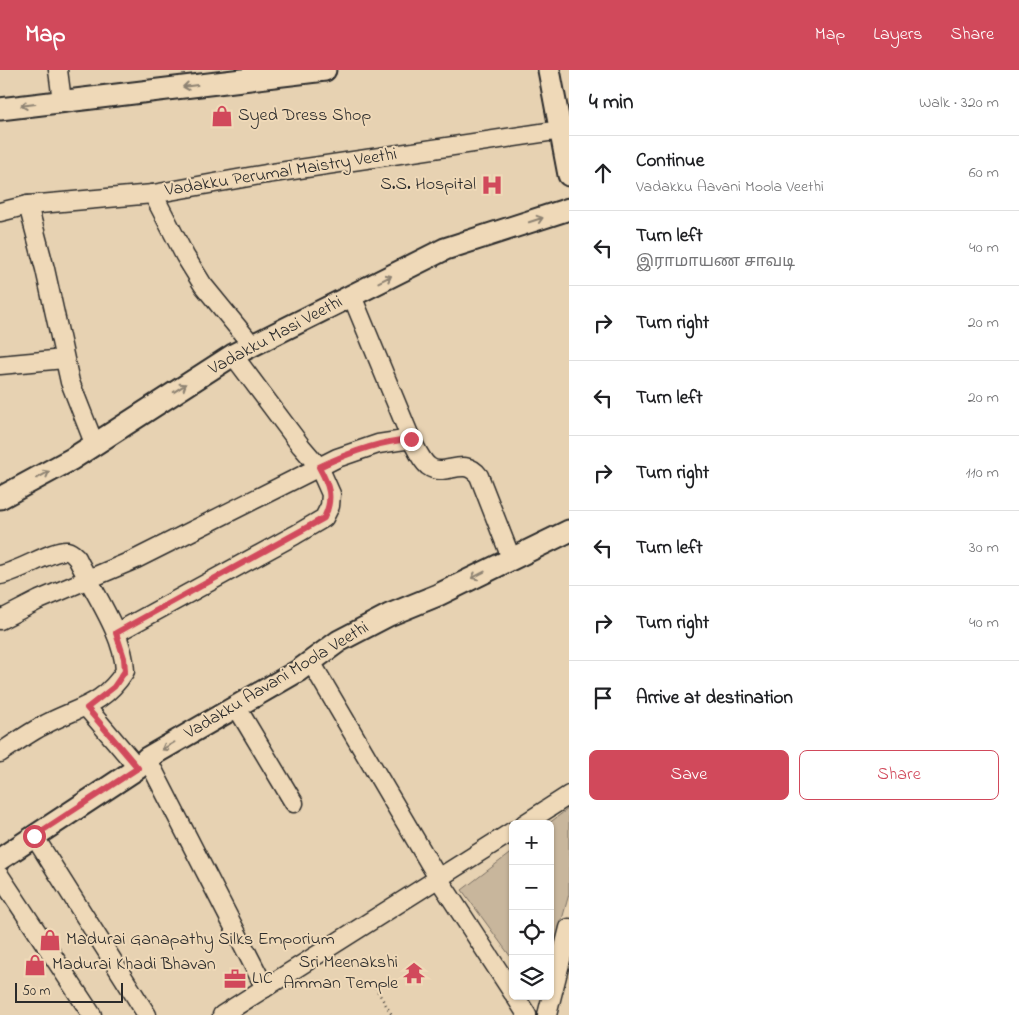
<!DOCTYPE html>
<meta charset="utf-8">
<style>
:root{--surface:#fff;--page:#f2f2f2;--text:#202124;--muted:#757577;--line:#e0e0e0;--accent:#d1495b}
body{margin:0;font-family:"Indie Flower","Noto Sans Tamil",sans-serif;background:var(--page);color:var(--text)}
.controls{position:absolute;right:15px;bottom:15px;display:grid;overflow:hidden;border-radius:8px;box-shadow:0 1px 4px #0004}
.controls button{width:45px;height:45px;display:grid;place-items:center;padding:0;border:0;border-bottom:1px solid var(--line);background:var(--surface);color:var(--text);font:25px sans-serif}
.scale{position:absolute;left:15px;bottom:12px;width:108px;box-sizing:border-box;padding-left:5px;border:2px solid #2b2b2b;border-top:0;font-size:14px;line-height:18px;white-space:nowrap;color:#2b2b2b;-webkit-text-stroke:4px #efd9b8;paint-order:stroke}
.stop{position:absolute;width:15px;height:15px;margin:-11px;border:4px solid #d1495b;border-radius:50%;background:#fff}
.stop.end{background:#d1495b;border-color:#fff;box-shadow:0 1px 5px #0008}
.list{margin:0;padding:0;list-style:none}
h2{display:flex;justify-content:space-between;align-items:center;height:65px;margin:0;padding:0 20px;font-size:21px}
h2 small{font-size:16px;font-weight:400;color:var(--muted)}
.list li{display:grid;grid-template-columns:32px 1fr auto;gap:15px;align-items:center;box-sizing:border-box;height:75px;padding:0 20px;border-top:1px solid var(--line)}
.list b{display:block;font-size:19px;white-space:nowrap}
.list p{margin:0;font-size:16px;white-space:nowrap;color:var(--muted)}
.list em{font-size:16px;font-style:normal;color:var(--muted)}
.actions{display:flex;gap:10px;padding:15px 20px}
.actions a{flex:1;padding:11px 0;border:1px solid var(--accent);border-radius:8px;text-align:center;font-size:18px;color:var(--accent)}
.actions .main{background:var(--accent);color:#fff}
.icon{flex:none;width:28px;height:28px;fill:none;stroke:currentColor;stroke-width:2;stroke-linecap:round;stroke-linejoin:round}
.map{position:relative;flex:none;width:569px;height:945px;overflow:hidden}
header{display:flex;align-items:center;gap:30px;box-sizing:border-box;height:70px;padding:0 25px;background:var(--accent);color:#fff}
header strong{font-size:24px}
nav{display:flex;gap:28px;margin-inline-start:auto;font-size:18px}
main{display:flex}
aside{flex:1;background:var(--surface)}
.map>svg:first-child{display:block}
.green{fill:#c8b69c;stroke:#7a7064}
.lines{fill:none;stroke-linecap:round;stroke-linejoin:round}
.minor-casing{stroke:#2b2b2b;stroke-width:21}
.major-casing{stroke:#2b2b2b;stroke-width:25}
.path{stroke:#2b2b2b;stroke-width:2.5;stroke-dasharray:1 4;stroke-linecap:butt}
.minor{stroke:#efd9b8;stroke-width:18}
.major{stroke:#efd9b8;stroke-width:21}
.oneway{stroke:#8d8272}
.route{stroke:#d1495b;stroke-width:6}
.labels{text-anchor:middle;dominant-baseline:central;stroke-width:4;stroke-linejoin:round;paint-order:stroke}
.poi-label{font-size:18px;fill:#2b2b2b;stroke:#efd9b8;text-anchor:start}
.street-label{font-size:18px;fill:#2b2b2b;stroke:#efd9b8}
</style>
<header>
<strong>Map</strong>
<nav><a>Map</a><a>Layers</a><a>Share</a></nav>
</header>
<main>
<div class="map">
<svg width="569" height="945" viewBox="0 0 569 945">
<rect width="100%" height="100%" fill="#e7d2b2"/>
<filter id="ink" filterUnits="userSpaceOnUse"><feTurbulence type="fractalNoise" baseFrequency=".02" numOctaves="2"/><feDisplacementMap in="SourceGraphic" scale="10" xChannelSelector="R" yChannelSelector="G"/><feConvolveMatrix kernelMatrix="1 2 1 2 8 2 1 2 1" color-interpolation-filters="sRGB"/></filter>
<g filter="url(#ink)">
<g class="green">
<polygon points="569,738 569,824 550,893 550,754 548,754"/>
<polygon points="513,781 513,890 462,820"/>
</g>
<g class="lines">
<g class="minor-casing">
<g id="minor">
<polyline points="58,0 62,31"/>
<polyline points="153,124 185,186 203,215 252,275"/>
<polyline points="28,135 45,199 70,312 94,373"/>
<polyline points="0,142 28,135 153,124 266,104 561,60 569,61"/>
<path d="M352 226 411 369C416 378 420 389 428 396 445 409 463 385 479 406L511 488"/>
<polyline points="0,295 64,289"/>
<path d="M0 505C18 502 54 479 67 481 72 482 74 485 77 488 93 522 124 564 125 601 103 636 78 637 46 654 30 662 15 673 0 683"/>
<polyline points="0,550 39,530 136,489 337,388 378,374 411,369"/>
<polyline points="116,563 295,465 324,448 330,436 331,424 319,397 301,376 233,285"/>
<polyline points="311,592 438,808 513,923"/>
<polyline points="236,636 294,733"/>
<polyline points="87,638 138,698"/>
<polyline points="147,688 265,918"/>
<polyline points="524,754 569,725"/>
<polyline points="34,766 147,945"/>
<polyline points="0,806 92,945"/>
<polyline points="515,926 527,945"/>
<polyline points="222,945 513,761"/>
<polyline points="547,945 569,858"/>
</g>
</g>
<g class="major-casing">
<g id="major">
<polyline points="549,0 569,105"/>
<polyline points="0,39 325,0"/>
<polyline points="0,428 72,389 233,285 445,179 569,139"/>
<polyline points="0,789 138,698 147,688 298,601 339,571 389,545 438,525 569,461"/>
</g>
</g>
<polyline class="path" points="375,917 392,945"/>
<use href="#minor" class="minor"/>
<use href="#major" class="major"/>
</g>
<defs><path id="oneway-shaft" d="M-6 0H5M1.5-3L5.5 0L1.5 3" fill="none" stroke-width="1.6" stroke-linecap="round" stroke-linejoin="round" transform="scale(1.25)"/></defs>
<g class="oneway">
<use href="#oneway-shaft" transform="translate(190 16) rotate(173)"/>
<use href="#oneway-shaft" transform="translate(28 35) rotate(173)"/>
<use href="#oneway-shaft" transform="translate(536 150) rotate(-18)"/>
<use href="#oneway-shaft" transform="translate(385 209) rotate(-27)"/>
<use href="#oneway-shaft" transform="translate(180 318) rotate(-33)"/>
<use href="#oneway-shaft" transform="translate(43 405) rotate(-29)"/>
<use href="#oneway-shaft" transform="translate(478 505) rotate(153)"/>
<use href="#oneway-shaft" transform="translate(168 676) rotate(150)"/>
</g>
</g>
<g class="lines" filter="url(#ink)">
<path class="route" d="M34 766 138 698 87 638 114 617 125 601 124 588 116 563 324 448C334 428 329 415 319 397 348 383 379 371 411 369"/>
</g>
<defs>
<g id="shop-bare" transform="scale(1.725)"><path d="M-5-2.5h2.3a2.7 3.5 0 0 1 5.4 0H5L5.5 6h-11ZM-1.5-2.5h3a1.5 2.3 0 0 0-3 0Z" fill="#d1495b" stroke="#efd9b8" stroke-width="2.5" paint-order="stroke"/></g>
<g id="hospital-bare" transform="scale(1.725)"><path d="M-5-5h3v3.5h4V-5h3V5h-3V1.5h-4V5h-3Z" fill="#d1495b" stroke="#efd9b8" stroke-width="2.5" paint-order="stroke"/></g>
<g id="temple-bare" transform="scale(1.725)"><path d="M0-6L5-2H3V0L6.5 2.5H4V6H1.5V3h-3V6H-4V2.5H-6.5L-3 0V-2H-5Z" fill="#d1495b" stroke="#efd9b8" stroke-width="2.5" paint-order="stroke"/></g>
<g id="office-bare" transform="scale(1.725)"><path d="M-6-3h4V-5.5h4V-3h4V5H-6ZM-1-4.5V-3h2v-1.5ZM-6 0V1H6V0Z" fill="#d1495b" stroke="#efd9b8" stroke-width="2.5" paint-order="stroke"/></g>
</defs>
<g fill-rule="evenodd">
<use href="#shop-bare" x="222" y="46"/>
<use href="#hospital-bare" x="492" y="115"/>
<use href="#shop-bare" x="50" y="870"/>
<use href="#shop-bare" x="35" y="895"/>
<use href="#temple-bare" x="414" y="903"/>
<use href="#office-bare" x="235" y="909"/>
</g>
<g class="labels">
<g class="poi-label">
<text x="238" y="46">Syed Dress Shop</text>
<text x="476" y="115" text-anchor="end">S.S. Hospital</text>
<text x="66" y="870">Madurai Ganapathy Silks Emporium</text>
<text x="398" y="893" text-anchor="end">Sri Meenakshi<tspan x="398" dy="21">Amman Temple</tspan></text>
<text x="52" y="895">Madurai Khadi Bhavan</text>
<text x="252" y="909">LIC</text>
</g>
<g class="street-label">
<text transform="translate(281 103) rotate(-9)">Vadakku Perumal Maistry Veethi</text>
<text transform="translate(276 266) rotate(-28)">Vadakku Masi Veethi</text>
<text transform="translate(277 611) rotate(-31)">Vadakku Aavani Moola Veethi</text>
</g>
</g>
</svg>
<div class="controls">
<button>+</button>
<button>−</button>
<button><svg class="icon" aria-label="locate" viewBox="0 0 24 24"><circle cx="12" cy="12" r="6"/><path d="M12 2v4M12 18v4M2 12h4M18 12h4"/></svg></button>
<button><svg class="icon" aria-label="layers" viewBox="0 0 24 24"><path d="M12 4l9 5-9 5-9-5zM3 14l9 5 9-5"/></svg></button>
</div>
<div class="scale">50 m</div>
<div class="stop" style="left:34px;top:766px"></div>
<div class="stop end" style="left:411px;top:369px"></div>
</div>
<aside>
<h2>4 min<small>Walk · 320 m</small></h2>
<ul class="list">
<li><svg class="icon" aria-label="ahead" viewBox="0 0 24 24"><path d="M12 20V5M6 11l6-6 6 6"/></svg><div><b>Continue</b><p>Vadakku Aavani Moola Veethi</p></div><em>60 m</em></li>
<li><svg class="icon" aria-label="left" viewBox="0 0 24 24"><path d="M17 20v-9H6M10 6l-5 5 5 5"/></svg><div><b>Turn left</b><p>இராமாயண சாவடி</p></div><em>40 m</em></li>
<li><svg class="icon" aria-label="right" viewBox="0 0 24 24"><path d="M7 20v-9h11M14 6l5 5-5 5"/></svg><div><b>Turn right</b></div><em>20 m</em></li>
<li><svg class="icon" aria-label="left" viewBox="0 0 24 24"><path d="M17 20v-9H6M10 6l-5 5 5 5"/></svg><div><b>Turn left</b></div><em>20 m</em></li>
<li><svg class="icon" aria-label="right" viewBox="0 0 24 24"><path d="M7 20v-9h11M14 6l5 5-5 5"/></svg><div><b>Turn right</b></div><em>110 m</em></li>
<li><svg class="icon" aria-label="left" viewBox="0 0 24 24"><path d="M17 20v-9H6M10 6l-5 5 5 5"/></svg><div><b>Turn left</b></div><em>30 m</em></li>
<li><svg class="icon" aria-label="right" viewBox="0 0 24 24"><path d="M7 20v-9h11M14 6l5 5-5 5"/></svg><div><b>Turn right</b></div><em>40 m</em></li>
<li><svg class="icon" aria-label="arrive" viewBox="0 0 24 24"><path d="M6 21V4h12l-3 4 3 4H6"/></svg><div><b>Arrive at destination</b></div></li>
</ul>
<div class="actions"><a class="main">Save</a><a>Share</a></div>
</aside>
</main>
